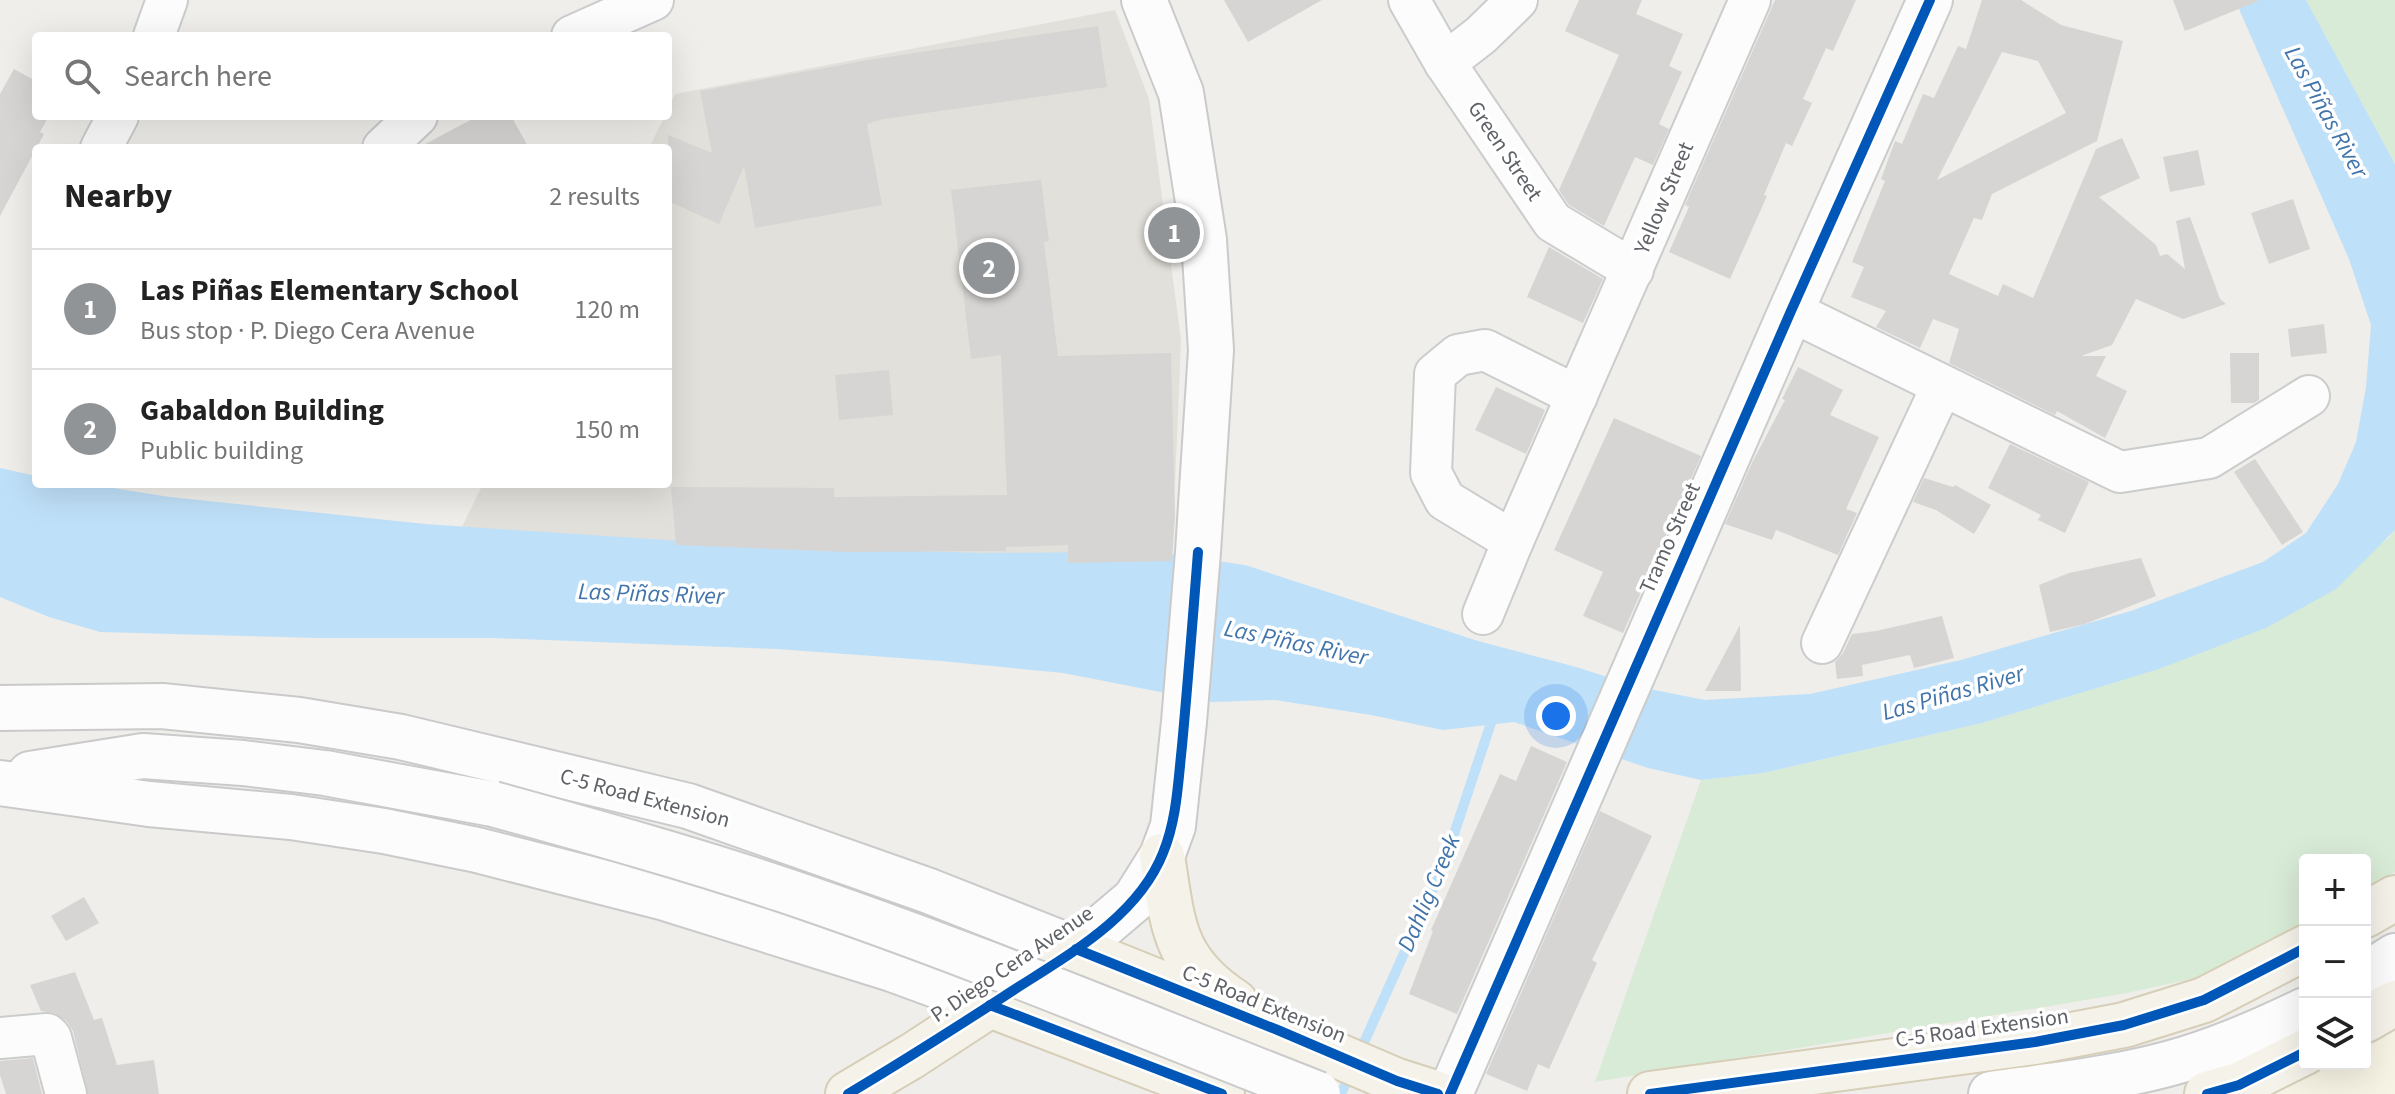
<!DOCTYPE html>
<meta charset="utf-8">
<style>
:root{--surface:#fff;--page:#f2f2f2;--text:#222;--muted:#767676;--line:#e0e0e0;--accent:#919496}
body{margin:0;font-family:"Source Sans 3",sans-serif;background:var(--page);color:var(--text)}
.controls{position:absolute;right:24px;bottom:24px;display:grid;overflow:hidden;border-radius:8px;box-shadow:0 8px 32px #0002}
.controls button{width:72px;height:72px;display:grid;place-items:center;padding:0;border:0;border-bottom:2px solid var(--line);background:var(--surface);color:var(--text);font:40px sans-serif}
.you{position:absolute;left:1556px;top:716px;width:28px;height:28px;margin:-20px;border:6px solid #fff;border-radius:50%;background:#1a73e8;box-shadow:0 0 0 12px #1a73e833}
.badge{display:grid;place-items:center;width:52px;height:52px;border-radius:50%;background:var(--accent);color:#fff;font-size:26px;font-weight:700}
.pin{position:absolute;translate:-50% -50%;border:4px solid #fff;box-shadow:0 2px 8px #0006}
.list{margin:0;padding:0;list-style:none}
h2{display:flex;justify-content:space-between;align-items:center;height:104px;margin:0;padding:0 32px;font-size:34px}
h2 small{font-size:26px;font-weight:400;color:var(--muted)}
.list li{display:grid;grid-template-columns:52px 1fr auto;gap:24px;align-items:center;box-sizing:border-box;height:120px;padding:0 32px;border-top:2px solid var(--line)}
.list b{display:block;font-size:30px;white-space:nowrap}
.list p{margin:0;font-size:26px;white-space:nowrap;color:var(--muted)}
.list em{font-size:26px;font-style:normal;color:var(--muted)}
.icon{flex:none;width:44px;height:44px;fill:none;stroke:currentColor;stroke-width:2;stroke-linecap:round;stroke-linejoin:round}
.map{position:relative;flex:none;width:2395px;height:1094px;overflow:hidden}
.search{position:absolute;background:var(--surface);box-shadow:0 8px 32px #0002;left:32px;top:32px;width:640px;height:88px;display:flex;align-items:center;gap:20px;box-sizing:border-box;padding:0 28px;border-radius:8px;color:var(--muted);font-size:30px}
.panel{position:absolute;background:var(--surface);box-shadow:0 8px 32px #0002;left:32px;top:144px;width:640px;height:344px;border-radius:8px}
.map>svg:first-child{display:block}
.commercial{fill:#f7f3e4}
.education{fill:#e2e0da}
.green{fill:#d8ebd6}
.water{fill:#bfe0f9}
.lines{fill:none;stroke-linecap:round;stroke-linejoin:round}
.stream{stroke:#bfe0f9;stroke-width:10}
.building{fill:#d6d5d3;fill-rule:evenodd}
.minor-casing{stroke:#cbcccc;stroke-width:44}
.tertiary-casing{stroke:#cbcccc;stroke-width:48}
.secondary-casing{stroke:#cacacb;stroke-width:48}
.primary-casing{stroke:#d7ceb8;stroke-width:48}
.minor{stroke:#fdfcfc;stroke-width:40}
.tertiary{stroke:#fdfcfc;stroke-width:44}
.secondary{stroke:#fdfcfc;stroke-width:44}
.primary{stroke:#f4f2e9;stroke-width:44}
.secondary-bridge-casing{stroke:#cacacb;stroke-width:48;stroke-linecap:butt}
.secondary-bridge{stroke:#fdfcfc;stroke-width:44}
.cycleway-casing{stroke:#fff;stroke-width:15}
.cycleway{stroke:#0057b8;stroke-width:10}
.labels{text-anchor:middle;dominant-baseline:central;stroke-width:7;stroke-linejoin:round;paint-order:stroke}
.street-label{font-size:22px;fill:#5f6368;stroke:#fff}
.water-label{font-size:24px;font-style:italic;fill:#4174aa;stroke:#fff}
</style>
<div class="map">
<svg width="2395" height="1094" viewBox="0 0 2395 1094">
<rect width="100%" height="100%" fill="#efeeea"/>
<polygon class="commercial" points="2395,1032 2395,1094 2276,1094 2335,1064 2365,1064 2365,1048"/>
<polygon class="education" points="1115,10 1149,99 1181,340 1172,559 455,541 483,484 668,484 668,148 649,148 665,116 668,116 668,109 675,94"/>
<g class="green">
<polygon points="2306,0 2395,0 2395,164"/>
<polygon points="2395,530 2395,872 2365,890 2365,860 2305,860 2305,926 2262,950 2196,978 2127,993 1595,1082 1701,780 1763,773 1982,723 2156,670 2388,539"/>
</g>
<polygon class="water" points="2235,0 2306,0 2395,164 2395,530 2336,589 2266,628 2156,670 1982,723 1763,773 1701,780 1648,768 1514,722 1443,730 1371,715 1275,700 1212,702 1063,673 941,661 777,649 492,638 320,638 100,632 49,617 0,597 0,468 36,476 36,484 87,484 170,497 425,524 742,545 980,553 1154,552 1245,565 1478,641 1576,667 1639,687 1705,700 1810,694 1961,660 2047,635 2131,611 2263,562 2306,533 2338,484 2356,442 2366,387 2371,325 2349,259"/>
<g class="lines">
<g class="stream">
<polyline points="1358,1056 1444,864 1494,714"/>
<polyline points="1341,1094 1350,1074"/>
</g>
</g>
<g class="building">
<polygon points="1224,0 1322,0 1248,42"/>
<polygon points="1579,0 1642,0 1636,14 1683,34 1669,66 1682,72 1659,124 1669,129 1653,165 1635,157 1604,226 1569,205 1559,190 1619,55 1565,31"/>
<polygon points="1775,0 1856,0 1833,51 1826,48 1803,99 1812,103 1792,146 1786,143 1764,195 1767,196 1730,279 1669,252 1689,207 1685,205"/>
<path d="M1982 0H2021L2061 25 2123 41 2097 141 1992 194 1982 220 1974 218 1949 274 1998 296 2003 284 2033 298 2096 149 2122 138 2140 178 2099 197 2156 245 2160 256 2167 254 2185 269 2176 221 2190 217 2220 299 2226 304 2183 319 2136 299 2112 345 2081 356H2106L2096 376 2127 391 2105 438 2057 411 2055 415 1949 363 1959 329 1933 319 1920 348 1876 327 1886 311 1851 297 1864 267 1852 262 1885 181 1881 179 1895 141 1902 144 1923 94 1934 98 1958 46 1966 49ZM2002 52 2038 61 2066 113 1937 180Z"/>
<polygon points="2173,0 2258,0 2258,1 2185,31"/>
<polygon points="1098,26 1107,87 884,119 867,124 882,205 755,228 744,166 719,224 668,201 668,135 712,153 700,91 874,59"/>
<polygon points="14,69 36,81 36,116 49,116 40,132 44,134 0,216 0,94"/>
<polygon points="478,116 511,116 529,148 418,148"/>
<polygon points="2198,150 2205,185 2170,192 2163,157"/>
<polygon points="1041,180 1049,241 1044,242 1058,356 1171,353 1175,516 1172,561 1068,563 1068,545 1006,547 1006,551 846,552 676,545 671,487 834,488 834,497 1007,495 1001,355 971,359 951,190"/>
<polygon points="2293,199 2310,249 2269,264 2251,213"/>
<polygon points="1549,247 1603,279 1583,323 1527,297"/>
<polygon points="2324,324 2327,353 2291,357 2288,329"/>
<polygon points="2230,353 2259,353 2259,400 2254,403 2231,403"/>
<polygon points="1798,367 1843,390 1830,415 1879,437 1846,509 1857,513 1838,555 1776,530 1772,540 1725,524 1752,463 1785,400 1782,399"/>
<polygon points="889,370 893,415 839,420 835,375"/>
<polygon points="1496,387 1545,410 1526,454 1475,430"/>
<polygon points="1614,418 1701,456 1623,633 1583,616 1603,572 1554,550"/>
<polygon points="2010,444 2089,482 2065,533 2038,520 2041,515 1988,488"/>
<polygon points="2255,459 2303,532 2282,545 2234,472"/>
<polygon points="1924,478 1953,487 1955,485 1991,505 1974,534 1936,510 1913,502"/>
<polygon points="2141,558 2156,596 2085,624 2050,632 2039,585 2069,573"/>
<polygon points="1942,616 1954,658 1914,668 1910,655 1862,665 1863,676 1837,679 1835,662 1843,653 1852,634 1876,631"/>
<polygon points="1740,625 1741,691 1705,691"/>
<polygon points="1531,746 1567,762 1457,1014 1409,994 1433,931 1431,930 1500,774 1516,781"/>
<polygon points="1600,811 1652,836 1592,960 1597,963 1549,1069 1538,1064 1527,1091 1486,1074"/>
<polygon points="84,897 99,923 66,941 51,916"/>
<polygon points="75,972 94,1020 102,1018 117,1065 154,1060 159,1094 88,1094 73,1031 67,1022 55,1013 41,1011 30,985"/>
<polygon points="33,1058 42,1094 6,1094 0,1075 0,1061"/>
</g>
<g class="lines">
<g class="minor-casing">
<g id="minor">
<polyline points="1409,0 1445,63 1553,222 1633,270"/>
<polyline points="154,36 167,0"/>
<polyline points="572,36 653,0"/>
<polyline points="1445,63 1481,35 1517,0"/>
<polyline points="101,148 118,116"/>
<polyline points="383,148 417,116"/>
<polyline points="1791,311 2120,472 2209,458 2309,396"/>
<polyline points="1513,541 1445,500 1431,473 1435,374 1458,355 1485,350 1577,396"/>
<polyline points="1483,614 1513,541 1750,0"/>
<polyline points="1822,643 1942,386"/>
<polyline points="0,1038 47,1034 51,1038 66,1094"/>
</g>
</g>
<g class="tertiary-casing">
<polyline id="tertiary" points="1450,1094 1791,311 1930,0"/>
</g>
<g class="secondary-casing">
<g id="secondary">
<polyline points="0,708 162,706 299,720 401,737 688,806 929,891 1076,949 1135,899 1162,856 1173,826 1184,722 1198,552 1211,350 1204,240 1181,93 1144,0"/>
<polyline points="30,774 143,756 243,763 325,773 493,804"/>
<polyline points="0,783 149,804 291,817 384,831 477,850 665,898 892,969 990,1005"/>
<polyline points="2365,975 2395,956"/>
<path d="M1991 1094C2055 1085 2123 1078 2185 1059 2227 1046 2266 1029 2305 1010"/>
</g>
</g>
<g class="primary-casing">
<g id="primary">
<path d="M1162 856C1173 924 1172 961 1235 1002"/>
<polyline points="2365,915 2395,898"/>
<polyline points="990,1005 1222,1094"/>
<polyline points="2365,1020 2395,1003"/>
<polyline points="848,1094 912,1056 1076,949 1280,1031 1397,1081 1438,1094"/>
<polyline points="1650,1094 2035,1042 2124,1025 2204,1000 2305,948"/>
<polyline points="2207,1094 2239,1085 2305,1052"/>
</g>
</g>
<use href="#minor" class="minor"/>
<use href="#tertiary" class="tertiary"/>
<use href="#secondary" class="secondary"/>
<use href="#primary" class="primary"/>
<g class="secondary-bridge-casing">
<path id="secondary-bridge" d="M493 804C591 831 688 858 784 890 965 951 1141 1025 1318 1094"/>
</g>
<use href="#secondary-bridge" class="secondary-bridge"/>
<g class="cycleway-casing">
<g id="cycleway">
<polyline points="1076,949 1280,1031 1397,1081 1438,1094"/>
<polyline points="990,1005 1222,1094"/>
<path d="M848 1094C900 1063 952 1030 1003 997 1060 959 1136 921 1163 853 1177 819 1178 782 1182 746 1188 681 1193 616 1198 552"/>
<polyline points="1450,1094 1791,311 1930,0"/>
<polyline points="1650,1094 2035,1042 2124,1025 2204,1000 2305,948"/>
<polyline points="2207,1094 2239,1085 2305,1052"/>
</g>
</g>
<use href="#cycleway" class="cycleway"/>
</g>
<g class="labels">
<g class="street-label">
<text transform="translate(1505 151) rotate(56)">Green Street</text>
<text transform="translate(1664 198) rotate(-67)">Yellow Street</text>
<text transform="translate(1670 538) rotate(-66)">Tramo Street</text>
<text transform="translate(645 798) rotate(15)">C-5 Road Extension</text>
<text transform="translate(1012 964) rotate(-34)">P. Diego Cera Avenue</text>
<text transform="translate(1264 1004) rotate(22)">C-5 Road Extension</text>
<text transform="translate(1982 1028) rotate(-8)">C-5 Road Extension</text>
</g>
<g class="water-label">
<text transform="translate(2326 112) rotate(61)">Las Piñas River</text>
<text transform="translate(651 594) rotate(2)">Las Piñas River</text>
<text transform="translate(1296 643) rotate(12)">Las Piñas River</text>
<text transform="translate(1953 693) rotate(-16)">Las Piñas River</text>
<text transform="translate(1429 893) rotate(-67)">Dahlig Creek</text>
</g>
</g>
</svg>
<div class="controls">
<button>+</button>
<button>−</button>
<button><svg class="icon" aria-label="layers" viewBox="0 0 24 24"><path d="M12 4l9 5-9 5-9-5zM3 14l9 5 9-5"/></svg></button>
</div>
<div class="you"></div>
<div class="pin badge" style="left:1174px;top:233px">1</div>
<div class="pin badge" style="left:989px;top:268px">2</div>
<div class="search"><svg class="icon" aria-label="search" viewBox="0 0 24 24"><circle cx="10" cy="10" r="6"/><path d="M15 15l6 6"/></svg>Search here</div>
<section class="panel">
<h2>Nearby<small>2 results</small></h2>
<ul class="list">
<li><span class="badge">1</span><div><b>Las Piñas Elementary School</b><p>Bus stop · P. Diego Cera Avenue</p></div><em>120 m</em></li>
<li><span class="badge">2</span><div><b>Gabaldon Building</b><p>Public building</p></div><em>150 m</em></li>
</ul>
</section>
</div>
